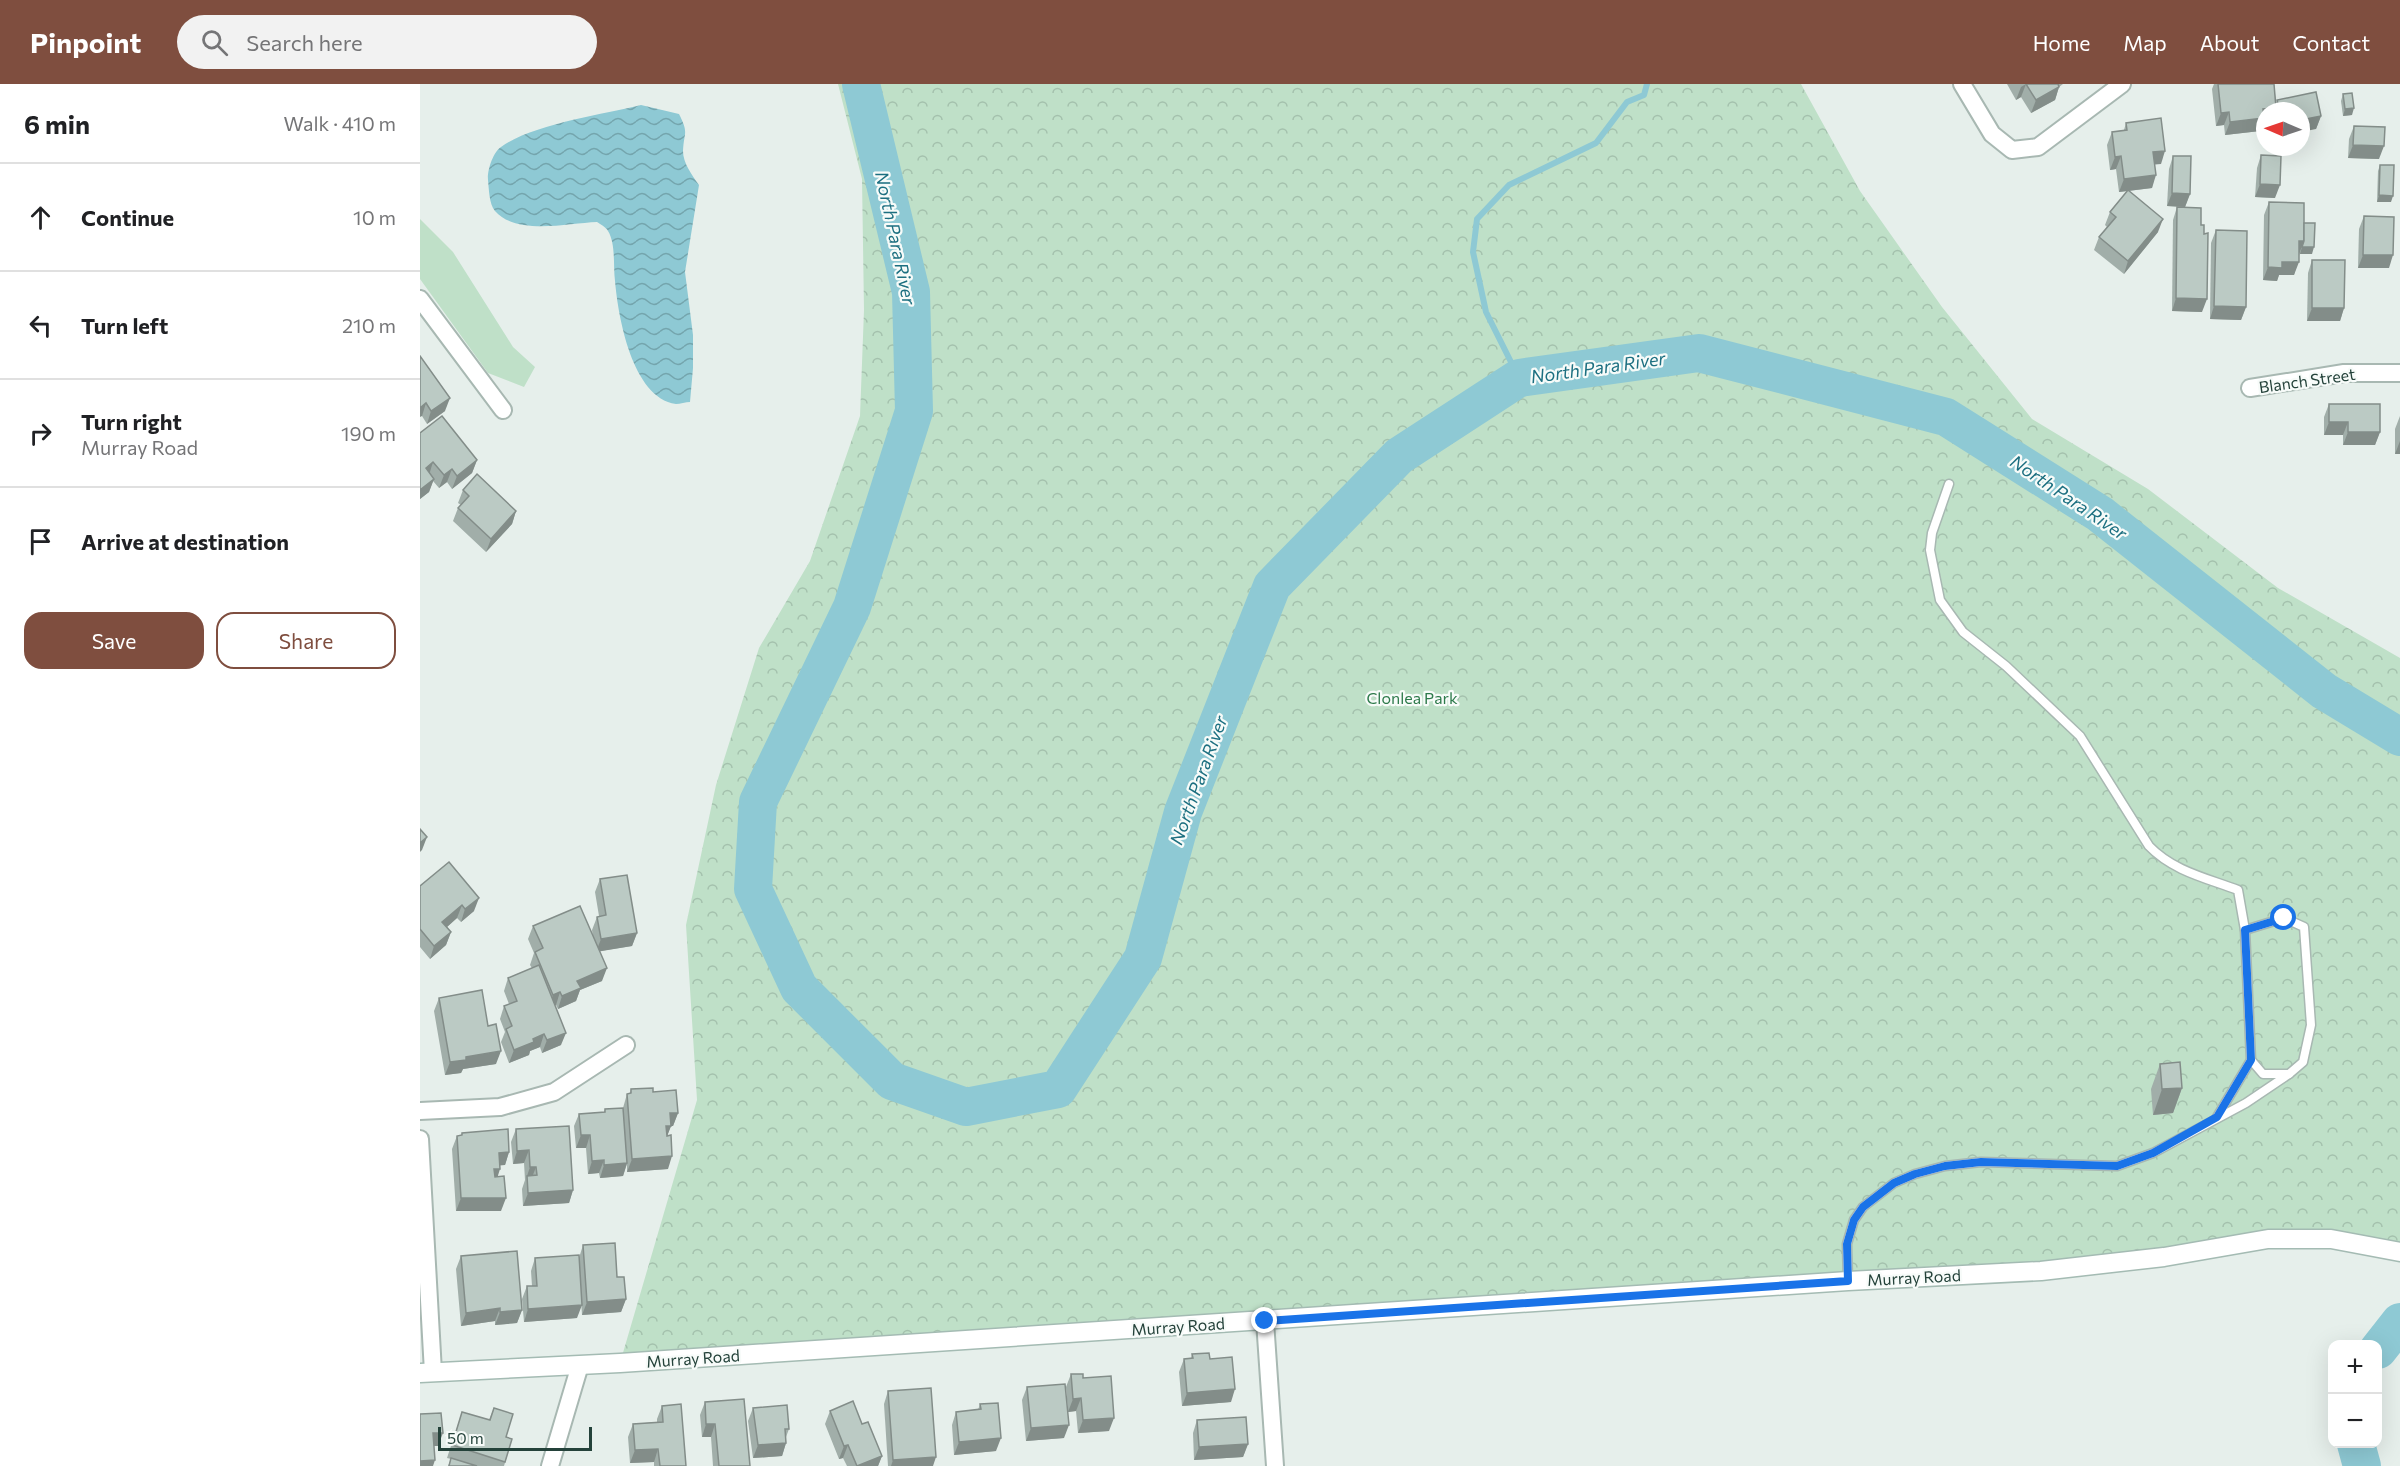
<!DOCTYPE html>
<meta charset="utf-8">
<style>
:root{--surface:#fff;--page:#f2f2f2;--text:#202124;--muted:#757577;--line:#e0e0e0;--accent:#7f4e3f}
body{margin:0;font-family:Commissioner,sans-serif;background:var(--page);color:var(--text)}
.controls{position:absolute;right:18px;bottom:18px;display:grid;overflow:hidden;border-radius:12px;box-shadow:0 6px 24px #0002}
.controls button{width:54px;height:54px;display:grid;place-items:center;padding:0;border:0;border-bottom:2px solid var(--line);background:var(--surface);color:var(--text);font:30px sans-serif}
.compass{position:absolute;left:1836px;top:18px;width:54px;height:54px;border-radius:50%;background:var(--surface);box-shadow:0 6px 24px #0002;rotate:272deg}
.scale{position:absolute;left:18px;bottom:15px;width:154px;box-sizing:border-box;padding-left:6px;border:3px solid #24423a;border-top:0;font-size:16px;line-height:21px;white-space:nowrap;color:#24423a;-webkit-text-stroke:4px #f7fbf9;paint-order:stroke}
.stop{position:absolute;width:18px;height:18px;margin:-14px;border:4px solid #1a73e8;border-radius:50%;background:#fff}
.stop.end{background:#1a73e8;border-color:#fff;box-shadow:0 2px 6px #0008}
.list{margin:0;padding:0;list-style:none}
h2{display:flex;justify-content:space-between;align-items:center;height:78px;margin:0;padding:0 24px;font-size:26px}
h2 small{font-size:20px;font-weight:400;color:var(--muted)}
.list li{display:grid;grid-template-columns:39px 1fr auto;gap:18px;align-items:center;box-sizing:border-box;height:108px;padding:0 24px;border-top:2px solid var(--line)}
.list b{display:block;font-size:22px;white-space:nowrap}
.list p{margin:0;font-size:20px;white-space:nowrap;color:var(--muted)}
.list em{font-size:20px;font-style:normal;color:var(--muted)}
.actions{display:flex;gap:12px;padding:18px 24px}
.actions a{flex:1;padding:14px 0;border:2px solid var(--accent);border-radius:18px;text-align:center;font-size:21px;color:var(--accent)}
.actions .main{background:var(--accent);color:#fff}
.icon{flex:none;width:33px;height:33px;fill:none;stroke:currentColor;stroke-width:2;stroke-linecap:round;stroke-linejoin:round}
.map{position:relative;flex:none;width:1980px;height:1382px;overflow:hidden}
header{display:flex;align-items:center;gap:36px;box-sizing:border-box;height:84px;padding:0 30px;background:var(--accent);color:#fff}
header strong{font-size:28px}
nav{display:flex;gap:33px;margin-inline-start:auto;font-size:21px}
.search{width:420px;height:54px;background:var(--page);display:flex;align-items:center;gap:15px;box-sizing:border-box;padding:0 21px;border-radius:33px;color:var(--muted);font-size:22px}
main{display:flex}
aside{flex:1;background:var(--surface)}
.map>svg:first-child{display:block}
.green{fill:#bfe0c8}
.park{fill:url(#park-crowns)}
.water{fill:url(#water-waves)}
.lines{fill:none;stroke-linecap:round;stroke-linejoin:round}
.stream{stroke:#8ec9d4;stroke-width:6}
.river{stroke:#8ec9d4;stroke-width:38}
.lane-casing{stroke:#a8b8b2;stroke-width:11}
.street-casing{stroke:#a8b8b2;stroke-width:20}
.secondary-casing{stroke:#a4bbb3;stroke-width:21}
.lane{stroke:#fff;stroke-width:8}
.street{stroke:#fff;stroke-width:16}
.secondary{stroke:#fff;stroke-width:18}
.wall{fill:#a1aea9}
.shaded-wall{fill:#838d89}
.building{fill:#bbcac4;stroke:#838d89;stroke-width:1.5}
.route{stroke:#1a73e8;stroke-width:8}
.labels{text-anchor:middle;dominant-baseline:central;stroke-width:4.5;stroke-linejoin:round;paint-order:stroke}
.street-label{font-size:16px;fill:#24423a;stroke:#f7fbf9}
.park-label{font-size:16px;fill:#2d7a4b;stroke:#f7fbf9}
.water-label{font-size:18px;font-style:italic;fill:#1c6f80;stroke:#f7fbf9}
</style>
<header>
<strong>Pinpoint</strong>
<div class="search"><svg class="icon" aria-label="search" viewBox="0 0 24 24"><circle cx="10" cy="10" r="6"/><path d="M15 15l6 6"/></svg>Search here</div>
<nav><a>Home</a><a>Map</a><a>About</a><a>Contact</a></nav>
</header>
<main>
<aside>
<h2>6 min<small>Walk · 410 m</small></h2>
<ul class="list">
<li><svg class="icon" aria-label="ahead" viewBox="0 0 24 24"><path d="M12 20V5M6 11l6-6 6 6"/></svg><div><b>Continue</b></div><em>10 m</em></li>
<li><svg class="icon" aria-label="left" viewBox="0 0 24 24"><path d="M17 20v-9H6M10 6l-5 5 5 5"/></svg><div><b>Turn left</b></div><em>210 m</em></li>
<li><svg class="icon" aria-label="right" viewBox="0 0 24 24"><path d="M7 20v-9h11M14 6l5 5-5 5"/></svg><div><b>Turn right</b><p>Murray Road</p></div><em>190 m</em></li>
<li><svg class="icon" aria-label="arrive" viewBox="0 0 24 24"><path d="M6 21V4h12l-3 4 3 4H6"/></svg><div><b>Arrive at destination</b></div></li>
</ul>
<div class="actions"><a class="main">Save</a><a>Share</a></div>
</aside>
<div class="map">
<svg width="1980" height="1382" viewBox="0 0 1980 1382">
<defs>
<pattern id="park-crowns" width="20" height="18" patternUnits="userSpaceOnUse" patternTransform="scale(1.5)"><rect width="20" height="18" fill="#bfe0c8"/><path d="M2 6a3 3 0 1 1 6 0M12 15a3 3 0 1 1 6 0" fill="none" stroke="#a4c1ad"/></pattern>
<pattern id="water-waves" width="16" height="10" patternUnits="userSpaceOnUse" patternTransform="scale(1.5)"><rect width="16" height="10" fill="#8ec9d4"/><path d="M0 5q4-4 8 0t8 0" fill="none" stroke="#74a5ad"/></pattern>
</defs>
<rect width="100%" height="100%" fill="#e6efeb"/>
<polygon class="green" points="0,135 33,168 93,263 115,283 104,303 68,289 0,195"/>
<polygon class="park" points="418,0 1381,0 1440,107 1522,223 1612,335 1728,405 1858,504 1980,574 1980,1168 1911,1155 1744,1173 200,1279 277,1016 266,841 296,701 339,564 390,477 440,332 444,226 442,95"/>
<path class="water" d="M221 21 259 30C269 50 264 47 263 67 263 79 272 91 279 101L265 188 273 251V284L270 318C266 318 260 320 256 320 212 314 198 232 195 197 193 182 196 160 188 147 186 143 180 140 177 138 148 139 97 152 75 127 69 120 69 105 68 96 67 87 73 68 81 63 113 40 181 31 221 21Z"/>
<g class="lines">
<polyline class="stream" points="1099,294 1066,228 1053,168 1057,135 1089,101 1176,59 1207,18 1224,11 1227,0"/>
<g class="river">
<polyline points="441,0 491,208 494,327 432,523 338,718 333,805 379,904 472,997 546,1023 638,1005 723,874 763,728 852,502 979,372 1099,294 1279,269 1526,333 1680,430 1904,607 1980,653"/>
<polyline points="1958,1266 1980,1238"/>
<polyline points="1936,1360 1942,1382"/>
</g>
<g class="lane-casing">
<g id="lane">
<path d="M1529 400 1512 449 1510 466 1520 516 1543 548 1586 582 1660 652 1729 762C1753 787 1786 794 1818 806L1825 846 1831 976 1797 1033"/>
<polyline points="1825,846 1864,834 1884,843 1891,941 1883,978 1869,990 1843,990 1831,976"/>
<polyline points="1428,1197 1427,1160 1434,1136 1443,1123 1474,1099 1495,1090 1525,1082 1561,1078 1697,1082 1733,1069 1826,1019 1869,990"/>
</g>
</g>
<g class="street-casing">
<g id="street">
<polyline points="1542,0 1572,50 1592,66 1618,63 1702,0"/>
<polyline points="0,215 83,326"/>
<polyline points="1830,304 1924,289 1980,289"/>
<polyline points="0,1027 80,1023 134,1008 206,961"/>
<polyline points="0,1055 13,1288"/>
<polyline points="845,1237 855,1382"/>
<polyline points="130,1382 160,1281"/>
</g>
</g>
<g class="secondary-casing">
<polyline id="secondary" points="0,1289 200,1279 1428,1197 1621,1187 1744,1173 1848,1155 1911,1155 1980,1168"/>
</g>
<use href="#lane" class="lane"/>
<use href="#street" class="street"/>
<use href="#secondary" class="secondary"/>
</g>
<g class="wall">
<polygon points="1587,0 1643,0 1639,3 1635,16 1611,29 1601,13 1596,16"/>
<polygon points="1794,0 1854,0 1856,20 1857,16 1901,32 1896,45 1881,27 1845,27 1843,38 1840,47 1805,51 1804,41 1796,42 1792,5"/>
<polygon points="1923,10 1932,31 1923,32 1921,17"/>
<polygon points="1706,39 1741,80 1735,80 1732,104 1708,107 1738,148 1704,190 1674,166 1679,153 1687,143 1685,141 1690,128 1707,107 1699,108 1696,85 1690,86 1687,61 1692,48 1704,46"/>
<polygon points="1934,42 1959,75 1928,74 1929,55"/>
<polygon points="1841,71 1855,114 1835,113 1837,84"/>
<polygon points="1753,72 1770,110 1765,123 1747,122 1749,85"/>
<polygon points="1960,81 1971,118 1957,118 1958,87"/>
<polygon points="1849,118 1884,139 1892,170 1880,170 1880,168 1874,191 1859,191 1857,197 1843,196 1844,131"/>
<polygon points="1757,123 1782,228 1752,227 1753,136"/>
<polygon points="1944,132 1969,184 1938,184 1939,145"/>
<polygon points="1796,146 1826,223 1821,236 1790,235 1791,159"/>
<polygon points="1892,176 1924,224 1920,237 1887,237 1888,189"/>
<polygon points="0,272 25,327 7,340 2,332"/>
<polygon points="1909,320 1960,348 1955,361 1923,361 1923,351 1904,351 1904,333"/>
<polygon points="1980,332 1980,370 1975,370 1975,345"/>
<polygon points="0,349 57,376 52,389 32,405 27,398 19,404 13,397 9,408 0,415"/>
<polygon points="43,406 96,427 92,440 66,468 33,437 38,424 41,421 38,419"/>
<polygon points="180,795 217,849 212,862 180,867 182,897 160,906 156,917 138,925 136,921 135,921 141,961 122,969 120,963 110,967 109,971 89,979 81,958 85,948 80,935 84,922 89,920 84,907 88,894 112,884 110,881 114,869 108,855 113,842 173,853 172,846 177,833 179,832 175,808"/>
<polygon points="0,802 54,827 41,838 37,834 27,843 31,848 26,861 10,875 0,863"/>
<polygon points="19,914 68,942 76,980 43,985 41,989 25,991 14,927"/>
<polygon points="1740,980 1762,1004 1753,1029 1733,1031 1731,1005"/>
<polygon points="211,1005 233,1008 258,1029 253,1042 251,1042 247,1052 248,1085 207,1088 207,1080 203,1092 180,1094 179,1089 168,1090 166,1064 156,1064 154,1042 159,1030 184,1028 185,1025 203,1024 207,1010 210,1009"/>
<polygon points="96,1045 153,1106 149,1119 103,1122 102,1105 105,1096 104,1079 93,1080 91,1058"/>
<polygon points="42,1049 89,1068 85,1081 80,1081 77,1093 81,1127 36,1127 32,1065 37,1052 41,1052"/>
<polygon points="163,1161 197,1193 206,1215 201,1228 162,1231 159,1184 157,1234 104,1238 102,1215 107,1202 112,1202 111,1187 115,1174 159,1174"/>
<polygon points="41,1172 102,1226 97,1239 75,1241 75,1237 41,1242 36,1185"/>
<polygon points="772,1270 790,1275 811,1318 762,1322 759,1288 764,1275 771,1274"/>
<polygon points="651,1290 663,1294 689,1347 658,1349 656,1327 648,1328 646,1303"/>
<polygon points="607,1303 644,1354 606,1357 602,1316"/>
<polygon points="468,1307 513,1382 468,1382 464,1320"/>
<polygon points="285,1318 330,1382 293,1382 291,1353 282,1353 280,1331"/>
<polygon points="560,1320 576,1367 534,1371 532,1341 536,1328 558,1326"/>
<polygon points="242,1322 266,1382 234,1382 234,1378 210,1379 208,1353 213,1340 237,1338 237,1335"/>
<polygon points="74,1324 86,1353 92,1355 84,1382 28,1382 31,1375 27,1374 42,1328 69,1336"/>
<polygon points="333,1324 369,1345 366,1353 366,1359 362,1372 333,1374 328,1337"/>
<polygon points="410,1327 442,1340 462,1372 458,1382 427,1382 423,1374 419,1375 405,1340"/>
<polygon points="777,1336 828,1360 823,1373 774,1376 773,1349"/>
</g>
<g class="shaded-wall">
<polygon points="1606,0 1601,13 1596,16 1601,3"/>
<polygon points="1639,3 1635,16 1611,29 1616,16"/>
<polygon points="1856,24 1855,27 1845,27 1845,37 1843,38 1840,47 1805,51 1810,38 1843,25"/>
<polygon points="1934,24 1932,31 1923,32 1925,25"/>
<polygon points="1809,28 1804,41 1796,42 1801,29"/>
<polygon points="1901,32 1896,45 1881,48 1881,36"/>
<polygon points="1933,61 1964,62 1959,75 1928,74"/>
<polygon points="1745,67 1741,80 1729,81 1733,68"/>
<polygon points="1701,72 1696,85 1690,86 1695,73"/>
<polygon points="1736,91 1732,104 1699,108 1704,95"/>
<polygon points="1840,100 1860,101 1855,114 1835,113"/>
<polygon points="1752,109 1770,110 1765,123 1747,122"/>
<polygon points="1959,111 1973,112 1971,118 1957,118"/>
<polygon points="1743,135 1738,148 1704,190 1708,177"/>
<polygon points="1879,157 1884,157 1879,170"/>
<polygon points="1882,163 1894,163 1892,170 1880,170"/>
<polygon points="1943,171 1973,171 1969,184 1938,184"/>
<polygon points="1862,178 1879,178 1874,191 1859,191 1857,197 1843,196 1848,183"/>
<polygon points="1756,214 1787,215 1782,228 1752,227"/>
<polygon points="1794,222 1826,223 1821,236 1790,235"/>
<polygon points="1892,224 1924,224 1920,237 1887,237"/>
<polygon points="30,314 25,327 7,340 11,327"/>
<polygon points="6,319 2,332 0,333 0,324"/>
<polygon points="1909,338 1928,338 1923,351 1904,351"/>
<polygon points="1928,348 1960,348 1955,361 1923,361"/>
<polygon points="1980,357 1980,370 1975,370"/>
<polygon points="57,376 52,389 32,405 37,392"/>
<polygon points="13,378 9,391 6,384"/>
<polygon points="32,385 27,398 19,404 24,391"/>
<polygon points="14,395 9,408 0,415 0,406"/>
<polygon points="96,427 92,440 66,468 71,455"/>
<polygon points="7,753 2,766 0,768 0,759"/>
<polygon points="59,814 54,827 41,838 45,825"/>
<polygon points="42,821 37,834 18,851 22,838"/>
<polygon points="31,848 26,861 10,875 14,862"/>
<polygon points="217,849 212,862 176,868 181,855"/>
<polygon points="187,884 182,897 160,906 156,917 138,925 142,912 157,897"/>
<polygon points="140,908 136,921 128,924 133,911"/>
<polygon points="146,949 141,961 122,969 127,956"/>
<polygon points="124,950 120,963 110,967 109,971 89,979 94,966 113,955"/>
<polygon points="81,967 76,980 43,985 41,989 25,991 30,978 46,973"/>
<polygon points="1762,1004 1753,1029 1733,1031 1742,1005"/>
<polygon points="250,1029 258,1029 253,1042 245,1042"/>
<polygon points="246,1042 251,1042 246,1055"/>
<polygon points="161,1051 170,1051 166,1064 156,1064"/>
<polygon points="109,1066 104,1079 93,1080 97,1067"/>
<polygon points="89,1068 85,1081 74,1082 79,1069"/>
<polygon points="252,1072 248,1085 207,1088 212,1075"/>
<polygon points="184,1076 179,1089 168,1090 172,1077"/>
<polygon points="207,1079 203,1092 180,1094 184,1081"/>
<polygon points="110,1083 116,1083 111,1096 107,1092"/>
<polygon points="74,1085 80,1085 76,1098"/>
<polygon points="153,1106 149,1119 103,1122 108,1109"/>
<polygon points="41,1114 86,1114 81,1127 36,1127"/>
<polygon points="206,1215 201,1228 162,1231 167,1218"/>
<polygon points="162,1221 157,1234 104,1238 108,1225"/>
<polygon points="80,1224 75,1237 41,1242 46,1229"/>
<polygon points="102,1226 97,1239 75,1241 80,1228"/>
<polygon points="815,1305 811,1318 762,1322 767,1309"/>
<polygon points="661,1314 656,1327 648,1328 653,1315"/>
<polygon points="694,1334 689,1347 658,1349 663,1336"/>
<polygon points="286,1340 295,1340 291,1353 282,1353"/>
<polygon points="649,1341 644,1354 606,1357 611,1344"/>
<polygon points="13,1349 23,1349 18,1362 8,1362"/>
<polygon points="581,1354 576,1367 534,1371 539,1358"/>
<polygon points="366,1359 362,1372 333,1374 338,1361"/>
<polygon points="828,1360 823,1373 774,1376 779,1363"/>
<polygon points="428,1361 423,1374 419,1375 424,1362"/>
<polygon points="238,1365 234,1378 210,1379 215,1366"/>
<polygon points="462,1372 458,1382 437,1382"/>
<polygon points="516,1373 513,1382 471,1382 473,1376"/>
<polygon points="15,1376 13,1382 0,1382 0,1377"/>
</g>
<g class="building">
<polygon points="1606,0 1638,0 1639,3 1616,16"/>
<polygon points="1798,0 1854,0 1856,24 1843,25 1844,34 1810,38 1809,28 1801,29"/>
<polygon points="1896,8 1901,32 1881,36 1881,27 1860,27 1857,16"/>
<polygon points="1932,9 1934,24 1925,25 1923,10"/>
<polygon points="1741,34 1745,67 1733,68 1736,91 1704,95 1701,72 1695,73 1692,48 1707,46 1706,39"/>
<polygon points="1934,42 1965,43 1964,62 1933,61"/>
<polygon points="1841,71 1861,72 1860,101 1840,100"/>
<polygon points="1753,72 1771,72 1770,110 1752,109"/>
<polygon points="1960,81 1974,81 1973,112 1959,111"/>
<polygon points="1708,106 1743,135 1708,177 1679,153 1696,133 1690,128"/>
<polygon points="1849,118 1884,119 1884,157 1879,157 1879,178 1862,178 1862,184 1848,183"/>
<polygon points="1757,123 1781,124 1781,141 1784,141 1784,150 1788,149 1787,215 1756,214"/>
<polygon points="1944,132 1974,133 1973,171 1943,171"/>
<polygon points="1884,139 1895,139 1894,163 1882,163 1884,157"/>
<polygon points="1796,146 1827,147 1826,223 1794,222"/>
<polygon points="1892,176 1925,176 1924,224 1892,224"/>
<polygon points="0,272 30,314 11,327 6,319 0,324"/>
<polygon points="1909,320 1960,320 1960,348 1928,348 1928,338 1909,338"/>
<polygon points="22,332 57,376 37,392 32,385 24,391 13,378 6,384 14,395 0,406 0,349"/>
<polygon points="57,390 96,427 71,455 38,424 49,412 43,406"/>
<polygon points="0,745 7,753 0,759"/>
<polygon points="29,778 59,814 45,825 42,821 22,838 31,848 14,862 0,845 0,802"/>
<polygon points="207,791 217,849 181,855 177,833 186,831 180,795"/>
<polygon points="160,822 187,884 157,897 161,904 142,912 140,908 133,911 115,868 123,864 113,842"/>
<polygon points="119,881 146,949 127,956 124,950 113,955 114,958 94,966 86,945 92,942 84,922 97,917 88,894"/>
<polygon points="62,906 68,942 76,940 81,967 46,973 46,976 30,978 19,914"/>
<polygon points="1760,978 1762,1004 1742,1005 1740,980"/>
<polygon points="233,1004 233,1008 256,1006 258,1029 250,1029 251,1042 246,1042 247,1052 251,1051 252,1072 212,1075 207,1010 211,1009 211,1005"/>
<polygon points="203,1024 207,1079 184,1081 184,1076 172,1077 170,1051 161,1051 159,1030 185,1028 185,1025"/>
<polygon points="149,1042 153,1106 108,1109 107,1092 117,1091 116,1083 110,1083 109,1066 97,1067 96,1045"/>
<polygon points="88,1045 89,1068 79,1069 80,1085 74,1085 75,1093 84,1092 86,1114 41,1114 37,1052 42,1051 42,1049"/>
<polygon points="195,1159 197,1193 204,1193 206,1215 167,1218 163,1161"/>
<polygon points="97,1167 102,1226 80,1228 80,1224 46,1229 41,1172"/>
<polygon points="159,1171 162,1221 108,1225 107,1202 117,1202 115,1174"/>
<polygon points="789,1269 790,1275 812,1273 815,1305 767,1309 764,1275 773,1274 772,1270"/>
<polygon points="651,1290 663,1290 663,1294 691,1292 694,1334 663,1336 661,1314 653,1315"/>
<polygon points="645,1300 649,1341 611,1344 607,1303"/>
<polygon points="511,1304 516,1373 473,1376 468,1307"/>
<polygon points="324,1315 330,1382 299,1382 295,1340 286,1340 285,1318"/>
<polygon points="433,1317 442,1340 448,1338 462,1372 437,1382 428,1361 424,1362 410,1327"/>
<polygon points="578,1319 581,1354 539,1358 536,1328 561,1325 560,1320"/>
<polygon points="261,1320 266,1382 240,1382 238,1365 215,1366 213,1340 243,1338 242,1322"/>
<polygon points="367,1321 369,1345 365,1345 366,1359 338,1361 333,1324"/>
<polygon points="74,1324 93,1330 86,1353 92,1355 85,1378 32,1361 42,1328 70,1336"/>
<polygon points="21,1329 23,1349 13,1349 15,1376 0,1377 0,1330"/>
<polygon points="826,1333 828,1360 779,1363 777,1336"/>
<polygon points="31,1374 57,1382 29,1382"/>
</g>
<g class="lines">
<polyline class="route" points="845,1237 1428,1197 1427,1160 1434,1136 1443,1123 1474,1099 1495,1090 1525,1082 1561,1078 1697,1082 1733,1069 1797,1033 1831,976 1825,846 1864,834"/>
</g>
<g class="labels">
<g class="street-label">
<text transform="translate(1887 296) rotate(-8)">Blanch Street</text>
<text transform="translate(1494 1193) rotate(-3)">Murray Road</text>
<text transform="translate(758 1242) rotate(-4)">Murray Road</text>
<text transform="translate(273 1274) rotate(-4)">Murray Road</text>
</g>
<g class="park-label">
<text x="992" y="613">Clonlea Park</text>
</g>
<g class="water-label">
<text transform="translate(476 154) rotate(78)">North Para River</text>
<text transform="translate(1178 283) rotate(-8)">North Para River</text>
<text transform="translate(1649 413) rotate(34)">North Para River</text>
<text transform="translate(778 696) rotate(-70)">North Para River</text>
</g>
</g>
</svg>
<div class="controls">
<button>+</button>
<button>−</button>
</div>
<svg class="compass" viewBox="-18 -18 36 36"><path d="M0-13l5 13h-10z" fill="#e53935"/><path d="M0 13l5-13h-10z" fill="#757577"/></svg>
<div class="scale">50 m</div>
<div class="stop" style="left:1864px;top:834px"></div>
<div class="stop end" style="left:845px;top:1237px"></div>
</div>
</main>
